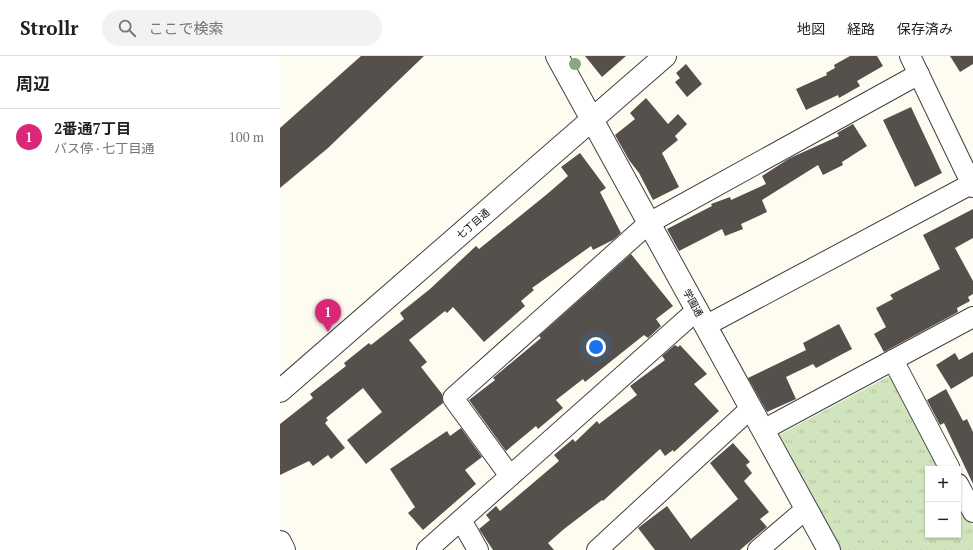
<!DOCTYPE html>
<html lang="ja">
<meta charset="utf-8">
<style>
:root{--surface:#fff;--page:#f2f2f2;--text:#202124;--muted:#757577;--line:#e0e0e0;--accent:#db2777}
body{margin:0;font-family:"PT Serif","Noto Sans JP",serif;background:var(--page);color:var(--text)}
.controls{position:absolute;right:12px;bottom:12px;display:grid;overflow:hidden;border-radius:0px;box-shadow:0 1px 3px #0004}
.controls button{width:36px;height:36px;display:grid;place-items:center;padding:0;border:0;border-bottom:1px solid var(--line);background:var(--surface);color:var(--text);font:20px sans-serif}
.you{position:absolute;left:316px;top:291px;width:14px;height:14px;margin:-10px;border:3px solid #fff;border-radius:50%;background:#1a73e8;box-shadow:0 0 0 6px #1a73e833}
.badge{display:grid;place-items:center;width:26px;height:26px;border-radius:50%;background:var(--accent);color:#fff;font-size:13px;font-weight:700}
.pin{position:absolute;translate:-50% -33px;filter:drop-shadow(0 1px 2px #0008)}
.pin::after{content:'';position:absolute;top:21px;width:14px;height:12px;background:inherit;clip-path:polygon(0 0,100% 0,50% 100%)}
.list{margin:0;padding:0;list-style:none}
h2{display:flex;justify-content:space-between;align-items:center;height:52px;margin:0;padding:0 16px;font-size:17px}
h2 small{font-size:13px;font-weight:400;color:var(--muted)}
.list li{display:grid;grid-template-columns:26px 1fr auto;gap:12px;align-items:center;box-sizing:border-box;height:56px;padding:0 16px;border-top:1px solid var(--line)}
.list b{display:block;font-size:15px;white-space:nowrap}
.list p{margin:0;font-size:13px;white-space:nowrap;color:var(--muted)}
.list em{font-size:13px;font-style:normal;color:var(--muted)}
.icon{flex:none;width:22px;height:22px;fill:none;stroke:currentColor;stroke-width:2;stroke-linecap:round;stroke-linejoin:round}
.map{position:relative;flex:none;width:693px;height:494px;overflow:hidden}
header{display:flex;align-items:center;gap:24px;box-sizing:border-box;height:56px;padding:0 20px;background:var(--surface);border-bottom:1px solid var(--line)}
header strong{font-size:19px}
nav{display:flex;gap:22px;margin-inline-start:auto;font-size:14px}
.search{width:280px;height:36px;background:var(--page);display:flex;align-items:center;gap:10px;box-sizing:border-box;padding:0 14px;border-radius:22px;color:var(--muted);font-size:15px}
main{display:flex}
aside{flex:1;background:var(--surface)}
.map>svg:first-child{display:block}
.grass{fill:url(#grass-tufts)}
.building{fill:#56504c}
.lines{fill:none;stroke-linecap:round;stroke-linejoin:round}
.minor-casing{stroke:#414141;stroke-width:22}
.tertiary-casing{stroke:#414141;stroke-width:24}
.minor{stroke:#fff;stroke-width:20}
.tertiary{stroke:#fff;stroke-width:22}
.tree{fill:#8ba681}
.labels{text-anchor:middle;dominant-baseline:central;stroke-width:4;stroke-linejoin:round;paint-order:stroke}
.street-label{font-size:10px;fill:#0e0e0e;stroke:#fff}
</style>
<header>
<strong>Strollr</strong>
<div class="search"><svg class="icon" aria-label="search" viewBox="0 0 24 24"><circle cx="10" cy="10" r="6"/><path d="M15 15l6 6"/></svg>ここで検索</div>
<nav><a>地図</a><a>経路</a><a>保存済み</a></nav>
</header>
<main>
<aside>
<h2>周辺<small></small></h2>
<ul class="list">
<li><span class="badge">1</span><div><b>2番通7丁目</b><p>バス停 · 七丁目通</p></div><em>100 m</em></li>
</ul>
</aside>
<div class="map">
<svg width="693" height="494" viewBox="0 0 693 494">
<defs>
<pattern id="grass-tufts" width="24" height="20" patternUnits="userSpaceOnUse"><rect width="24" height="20" fill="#d0e5be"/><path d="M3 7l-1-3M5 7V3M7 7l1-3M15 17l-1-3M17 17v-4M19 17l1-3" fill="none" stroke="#b1c3a2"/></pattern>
</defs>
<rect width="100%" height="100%" fill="#fefcf1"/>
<polygon class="grass" points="613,318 663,413 648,413 648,479 678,479 678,441 693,470 693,494 558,494 497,380"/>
<g class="building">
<polygon points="81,0 144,0 48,92 0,132 0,72"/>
<polygon points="305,0 346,0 322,21"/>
<polygon points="570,0 597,0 603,10 577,25 580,30 559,42 558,39 526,54 516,33 547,19 546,17 555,12 554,9"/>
<polygon points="670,0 693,0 693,8 680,16"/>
<polygon points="406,8 422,28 407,41 395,26 400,22 396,17"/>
<polygon points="366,42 388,68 398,58 407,68 395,80 398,84 382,97 399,131 373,144 359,117 349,104 335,79 355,63 350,57"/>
<polygon points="631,51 662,117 635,131 603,64"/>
<polygon points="573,68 587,90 562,106 563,109 543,119 538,109 482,144 487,156 461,168 463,173 445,180 442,173 399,195 387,173 432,150 431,148 450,141 451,144 486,128 482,120 510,102 559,80 557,77"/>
<polygon points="300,97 326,132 320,136 341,177 333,184 313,194 311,190 252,232 254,234 241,245 245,250 204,286 173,251 167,257 165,255 129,284 147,306 141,311 162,338 163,347 86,408 67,384 102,356 83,332 46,362 48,364 45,367 65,392 51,403 48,399 33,410 29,405 0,419 0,368 33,342 30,338 66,310 64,307 89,287 91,289 124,263 120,257 150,233 196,190 199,193 266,139 288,120 281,111"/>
<polygon points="693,153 693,182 675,192 693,225 693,238 688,241 690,245 677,252 678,256 604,296 594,278 606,271 596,252 613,243 610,239 660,213 643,179"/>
<polygon points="351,198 393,250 376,263 381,270 368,282 364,279 305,326 303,323 276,344 283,352 258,373 256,370 226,395 189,344 215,324 213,322 261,282 259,280"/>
<polygon points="559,268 572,293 536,312 533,308 506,321 516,343 487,356 468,322 526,294 523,287"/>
<polygon points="395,289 398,291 400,289 427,318 414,328 439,355 394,396 393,394 385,400 380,393 323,445 322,444 284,473 268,487 274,494 213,494 199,473 210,464 206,459 216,450 220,455 279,405 274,399 293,383 295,386 317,365 319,368 357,339 350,330 385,304 382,300"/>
<polygon points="693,296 693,320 671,333 656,309 675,297 679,304"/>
<polygon points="666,333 683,365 687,363 693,376 693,428 664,367 660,369 647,344"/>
<polygon points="181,372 202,401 185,414 196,428 143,474 128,457 135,451 110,413 167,375 170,380"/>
<polygon points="453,387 470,406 466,409 472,417 464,425 489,456 480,463 487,471 460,494 375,494 358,472 387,450 411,483 458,443 430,407"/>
</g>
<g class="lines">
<g class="minor-casing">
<g id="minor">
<polyline points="630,0 693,131"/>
<polyline points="425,270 691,128"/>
<polyline points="613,304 670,413"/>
<polyline points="483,374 693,261"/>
<polyline points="230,420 173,342 369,167 639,18"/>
<polyline points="678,428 693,456"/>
<polyline points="181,464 198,494"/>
<polyline points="147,494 417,254"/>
<polyline points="317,494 471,352"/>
<polyline points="478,494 526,453"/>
</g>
</g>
<g class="tertiary-casing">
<g id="tertiary">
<polyline points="277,0 549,494"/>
<polyline points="0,335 385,0"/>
<polyline points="0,486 4,494"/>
</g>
</g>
<use href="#minor" class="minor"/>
<use href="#tertiary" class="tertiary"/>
</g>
<circle class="tree" cx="295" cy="8" r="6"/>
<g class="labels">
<g class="street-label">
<text transform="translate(193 168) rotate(-41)">七丁目通</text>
<text transform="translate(413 247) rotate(61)">学園通</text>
</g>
</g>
</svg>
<div class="controls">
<button>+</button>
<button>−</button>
</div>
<div class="you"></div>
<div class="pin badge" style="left:48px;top:276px">1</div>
</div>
</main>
